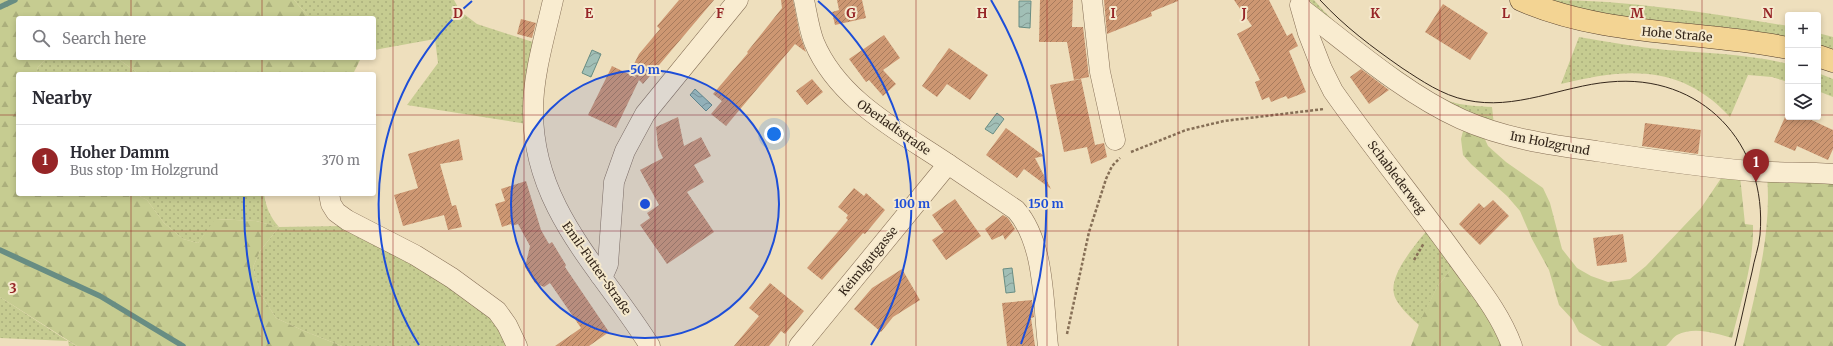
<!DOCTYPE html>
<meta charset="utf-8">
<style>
:root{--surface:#fff;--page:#f2f2f3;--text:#2b2b33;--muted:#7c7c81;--line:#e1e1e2;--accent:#962527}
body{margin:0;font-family:Merriweather,serif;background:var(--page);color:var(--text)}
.controls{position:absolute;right:12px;top:12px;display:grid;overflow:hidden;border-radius:4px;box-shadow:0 2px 6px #0003}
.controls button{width:36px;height:36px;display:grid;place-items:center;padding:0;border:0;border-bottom:1px solid var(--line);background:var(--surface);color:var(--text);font:20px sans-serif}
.you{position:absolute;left:774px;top:134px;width:14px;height:14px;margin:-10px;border:3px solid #fff;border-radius:50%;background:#1a73e8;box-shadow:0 0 0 6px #1a73e833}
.badge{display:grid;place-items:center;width:26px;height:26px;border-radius:50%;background:var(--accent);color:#fff;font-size:13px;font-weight:700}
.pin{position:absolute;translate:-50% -33px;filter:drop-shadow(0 1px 2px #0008)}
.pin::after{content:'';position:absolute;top:21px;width:14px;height:12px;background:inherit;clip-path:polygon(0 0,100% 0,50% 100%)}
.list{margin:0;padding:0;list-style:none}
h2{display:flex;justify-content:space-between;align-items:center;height:52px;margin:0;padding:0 16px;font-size:17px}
h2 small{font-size:13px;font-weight:400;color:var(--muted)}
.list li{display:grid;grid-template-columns:26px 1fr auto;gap:12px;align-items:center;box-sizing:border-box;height:72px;padding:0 16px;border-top:1px solid var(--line)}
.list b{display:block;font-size:15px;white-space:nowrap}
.list p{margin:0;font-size:13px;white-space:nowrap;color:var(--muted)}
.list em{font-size:13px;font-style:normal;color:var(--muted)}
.icon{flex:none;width:22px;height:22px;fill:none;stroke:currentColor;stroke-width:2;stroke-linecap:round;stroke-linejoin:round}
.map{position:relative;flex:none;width:1833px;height:346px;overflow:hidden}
.search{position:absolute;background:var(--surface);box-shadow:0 2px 6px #0003;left:16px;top:16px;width:360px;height:44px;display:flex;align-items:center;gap:10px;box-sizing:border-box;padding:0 14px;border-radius:4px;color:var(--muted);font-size:15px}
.panel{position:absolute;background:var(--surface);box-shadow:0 2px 6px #0003;left:16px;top:72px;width:360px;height:124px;border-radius:4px}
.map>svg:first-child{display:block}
.grass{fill:url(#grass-dots)}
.forest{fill:url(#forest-firs)}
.water{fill:url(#water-waves);stroke:#688d83}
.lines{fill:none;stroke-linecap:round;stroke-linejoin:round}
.stream{stroke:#688d83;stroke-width:5.5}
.building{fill:url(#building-hatch)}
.minor-casing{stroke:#866f56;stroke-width:21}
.major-casing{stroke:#533d2b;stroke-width:23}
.path{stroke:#866f56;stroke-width:2.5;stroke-dasharray:3 2;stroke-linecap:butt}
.minor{stroke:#f9ecd0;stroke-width:20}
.major{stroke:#f3d493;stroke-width:22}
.tram{stroke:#35271b;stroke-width:1}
.grid{fill:none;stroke:#962527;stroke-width:1;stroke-opacity:0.55}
.ring{fill:none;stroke:#1d4ed8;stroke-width:2}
.labels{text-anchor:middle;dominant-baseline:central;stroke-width:4;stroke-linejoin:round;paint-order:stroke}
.street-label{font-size:12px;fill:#35271b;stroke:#f5e9cd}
.grid-label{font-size:13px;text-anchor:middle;font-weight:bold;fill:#962527;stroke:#f5e9cd;stroke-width:4;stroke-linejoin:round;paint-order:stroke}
.centre{fill:#1d4ed8;stroke:#f5e9cd;stroke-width:2}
.ring-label{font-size:12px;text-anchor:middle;font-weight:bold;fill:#1d4ed8;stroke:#f5e9cd;stroke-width:4;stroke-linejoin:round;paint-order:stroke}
</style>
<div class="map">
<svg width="1833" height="346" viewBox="0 0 1833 346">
<defs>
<pattern id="grass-dots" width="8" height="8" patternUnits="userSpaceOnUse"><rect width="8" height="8" fill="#c6cc91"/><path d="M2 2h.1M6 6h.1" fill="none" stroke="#abaf7c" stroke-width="1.8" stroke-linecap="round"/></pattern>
<pattern id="forest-firs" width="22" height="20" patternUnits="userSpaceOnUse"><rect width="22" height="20" fill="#c6cc91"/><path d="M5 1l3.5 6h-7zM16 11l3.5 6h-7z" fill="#abaf7c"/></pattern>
<pattern id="water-waves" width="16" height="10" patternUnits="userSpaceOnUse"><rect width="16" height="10" fill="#a1bfb6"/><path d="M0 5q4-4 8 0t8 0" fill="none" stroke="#849b93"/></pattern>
<pattern id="building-hatch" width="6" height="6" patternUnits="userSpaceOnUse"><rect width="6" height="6" fill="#cd9772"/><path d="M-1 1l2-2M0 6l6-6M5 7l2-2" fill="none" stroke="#a77b5d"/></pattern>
</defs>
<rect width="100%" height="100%" fill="#eedfbd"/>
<g class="grass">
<polygon points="294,0 454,0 460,11 477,24 536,43 527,124 407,105 438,63 435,39 374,50 374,18 310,18"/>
<path d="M1309 0H1314C1338 29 1369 49 1399 70 1415 81 1431 94 1449 101 1463 106 1477 106 1492 107L1494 126C1455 111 1421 91 1387 68 1359 48 1331 27 1309 0Z"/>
<path d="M1549 0C1629 0 1709 13 1788 26V37L1732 28 1597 14Z"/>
<polygon points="1818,33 1833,37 1833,50 1818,44"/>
<path d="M1579 37C1608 42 1637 47 1667 50 1707 53 1748 54 1788 64V82L1772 77 1748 75 1730 117C1681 63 1625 68 1561 84Z"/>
<polygon points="47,58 117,58 139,74 36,74 38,67"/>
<polygon points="1818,73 1833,79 1833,97 1818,91"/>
<path d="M136 194H264C266 207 270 217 279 227L343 226 362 233 489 310 514 346H342L304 331 276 318 260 293 253 267 260 251 279 227 256 221 216 219 198 243 183 239 164 223 147 200Z"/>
<path d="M1428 229 1455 264 1437 287 1419 325C1411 318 1396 304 1394 294 1389 274 1417 243 1428 229Z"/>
<polygon points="0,297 68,341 77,346 69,346 68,341 0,338"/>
</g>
<g class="forest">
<polygon points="0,0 294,0 310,18 18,18 18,58 47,58 38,67 36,74 18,74 18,194 136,194 147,200 164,223 183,239 198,243 215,219 256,221 279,227 260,251 253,267 260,293 276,318 304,331 342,346 77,346 0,297"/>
<polygon points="117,58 361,58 353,74 139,74"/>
<path d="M1464 127 1483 135 1488 146 1506 162 1543 188 1550 203 1562 249 1577 268 1591 276 1608 282 1630 279 1646 266 1701 208 1724 174 1740 176 1745 224 1753 225C1754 263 1741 301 1732 338 1715 333 1694 326 1677 335 1673 337 1670 343 1666 346H1602L1579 332 1572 319 1559 305 1549 270 1532 239 1520 211 1507 196 1471 164 1463 155 1461 139Z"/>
<path d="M1767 175 1833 178V346H1743C1756 289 1772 234 1767 175Z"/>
<polygon points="1455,264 1507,346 1411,346 1421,319 1437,287"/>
</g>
<g class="water">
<polygon points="1019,1 1031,1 1030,28 1019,27"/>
<polygon points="592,50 601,54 591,77 582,73"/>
<polygon points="695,89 712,105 706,111 690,95"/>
<polygon points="997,113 1004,119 993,134 985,129"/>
<polygon points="1012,268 1015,292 1006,293 1003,269"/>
</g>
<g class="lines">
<g class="stream">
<polyline points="0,7 15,0"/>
<polyline points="0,250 100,296 183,346"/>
</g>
</g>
<g class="building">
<polygon points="679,0 714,0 643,84 639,80 616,128 588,115 612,66 637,78 630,72 639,54 660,29 657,26"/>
<polygon points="781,0 793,0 800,35 806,52 795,44 726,126 711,114 722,101 713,94 748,53 747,52 782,8"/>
<polygon points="837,0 862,0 866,18 835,25 832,12 839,10"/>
<polygon points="1040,0 1073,0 1072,27 1083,27 1089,77 1074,80 1067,42 1039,42"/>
<polygon points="1104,0 1178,0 1178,1 1151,12 1152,16 1107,34"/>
<polygon points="1234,0 1269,0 1287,36 1292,33 1298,46 1289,51 1306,92 1288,99 1286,96 1271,102 1269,97 1262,100 1255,82 1260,80 1237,34 1252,26"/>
<polygon points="1443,4 1488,33 1470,60 1425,32"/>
<polygon points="521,19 536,23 532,38 517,34"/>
<polygon points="884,35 900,58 883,70 896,84 883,96 869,80 866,82 849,59"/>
<polygon points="949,48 988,75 970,100 947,84 937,97 922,86"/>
<polygon points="1361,69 1389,90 1369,104 1350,77"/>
<polygon points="812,79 823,92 807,105 796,91"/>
<polygon points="1081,79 1095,145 1104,143 1107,157 1091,164 1087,147 1064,152 1050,85"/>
<polygon points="678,117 684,146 701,137 711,156 694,165 704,182 687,192 714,232 667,264 640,225 650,218 647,213 659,205 640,170 663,158 658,147 656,127"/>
<polygon points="1785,117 1805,117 1833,130 1833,149 1828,160 1797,146 1795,151 1774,142"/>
<polygon points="1645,123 1701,130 1698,154 1642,146"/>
<polygon points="1006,128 1044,156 1035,158 1051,189 1024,169 1017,178 986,155"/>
<polygon points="459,139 463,160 440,164 452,206 456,205 462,227 448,230 444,215 403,226 394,195 418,188 408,154"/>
<polygon points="526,181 541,230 549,244 552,242 566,265 565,267 609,332 589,346 555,346 581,328 550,283 544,287 535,283 525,267 530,246 518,224 512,226 511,224 502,227 495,204 505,201 501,189"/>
<polygon points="854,188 864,196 866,193 885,210 865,234 863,233 822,280 807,268 848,220 846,218 848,215 838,207"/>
<polygon points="955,199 981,236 946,260 932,240 944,232 932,215"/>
<polygon points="1493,200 1509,216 1480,245 1459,224 1479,203 1484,208"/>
<polygon points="1003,215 1008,218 1015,229 1005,240 1003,235 992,240 985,229"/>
<polygon points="1623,234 1627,262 1597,266 1593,238"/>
<polygon points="902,269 920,300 893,317 881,332 854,309 872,288"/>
<polygon points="770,283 804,311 785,334 781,331 769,346 734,346 759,316 749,308"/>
<polygon points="1032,300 1034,317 1031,318 1035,346 1007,346 1002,303"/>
</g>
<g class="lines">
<g class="minor-casing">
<g id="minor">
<path d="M553 0C545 36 533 74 533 111 533 209 602 269 650 346"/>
<path d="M804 0C807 14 809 29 814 42 838 100 899 131 948 164"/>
<polyline points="1092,0 1100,72 1115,140"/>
<path d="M1300 5 1308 33 1322 69 1333 91C1373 148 1417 202 1458 259 1478 287 1500 313 1512 346"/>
<path d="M1302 9C1352 47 1404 93 1461 119 1503 138 1550 145 1596 151 1647 159 1699 167 1751 171 1779 173 1806 172 1833 174"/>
<polyline points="329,194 331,204 336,212 347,220 415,255 452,278 497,311 507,325 517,346"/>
<polyline points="600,275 605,271 608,264 614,182 625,151 645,114 738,0"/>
<path d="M799 346 948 164 1016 210C1045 243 1043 303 1048 346"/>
</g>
</g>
<g class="major-casing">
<g id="major">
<path d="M1521 0C1606 37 1699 30 1788 48"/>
<polyline points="1818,56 1833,61"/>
</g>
</g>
<g class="path">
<polyline points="1131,152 1186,130 1224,121 1324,109"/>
<polyline points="1414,260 1424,243"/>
<polyline points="1067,334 1089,232 1106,179 1112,166 1120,158"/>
</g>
<use href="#minor" class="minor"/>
<use href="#major" class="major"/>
<path class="tram" d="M1320 0C1345 27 1372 47 1402 68 1422 81 1442 95 1466 100 1515 111 1562 86 1609 82 1701 73 1768 143 1760 235 1759 247 1754 260 1752 272 1746 297 1741 321 1735 346"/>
</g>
<path class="grid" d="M131 0V18M262 0V18M393 0V346M524 0V346M655 0V346M786 0V346M916 0V346M1047 0V346M1178 0V346M1309 0V346M1440 0V346M1571 0V346M1702 0V346M131 58V74M262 58V74M0 115H18M374 115H1788M1818 115H1833M131 194V346M262 194V346M0 231H1833"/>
<circle cx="645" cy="204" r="134" fill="#1d4ed8" fill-opacity=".12"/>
<g class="ring">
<circle cx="645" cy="204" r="134"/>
<path d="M419 345A267 267 0 0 1 472 1M818 1A267 267 0 0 1 871 345"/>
<path d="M269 344A401 401 0 0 1 244 197M991 0A401 401 0 0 1 1021 344"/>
</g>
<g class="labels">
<g class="street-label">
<text transform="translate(1677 34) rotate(5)">Hohe Straße</text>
<text transform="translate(894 127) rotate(35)">Oberladtstraße</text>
<text transform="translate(1550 143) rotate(11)">Im Holzgrund</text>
<text transform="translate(1397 177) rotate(53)">Schablederweg</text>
<text transform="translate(868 261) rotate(-51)">Keimlgutgasse</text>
<text transform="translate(597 268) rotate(55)">Emil-Futter-Straße</text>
</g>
</g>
<g class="grid-label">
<text x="458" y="18">D</text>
<text x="589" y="18">E</text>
<text x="720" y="18">F</text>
<text x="851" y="18">G</text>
<text x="982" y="18">H</text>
<text x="1113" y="18">I</text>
<text x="1244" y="18">J</text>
<text x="1375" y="18">K</text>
<text x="1506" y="18">L</text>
<text x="1637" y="18">M</text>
<text x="1768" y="18">N</text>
<text x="13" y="293">3</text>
</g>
<circle cx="645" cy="204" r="6" class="centre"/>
<g class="ring-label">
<text x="645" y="74">50 m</text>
<text x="912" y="208">100 m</text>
<text x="1046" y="208">150 m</text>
</g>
</svg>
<div class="controls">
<button>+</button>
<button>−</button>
<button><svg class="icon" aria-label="layers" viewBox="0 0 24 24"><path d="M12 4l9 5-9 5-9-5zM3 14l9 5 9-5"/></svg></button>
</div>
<div class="you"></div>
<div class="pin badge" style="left:1756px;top:182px">1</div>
<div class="search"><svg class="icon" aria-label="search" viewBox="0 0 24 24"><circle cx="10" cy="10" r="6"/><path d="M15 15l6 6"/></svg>Search here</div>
<section class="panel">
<h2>Nearby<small></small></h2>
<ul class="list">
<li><span class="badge">1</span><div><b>Hoher Damm</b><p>Bus stop · Im Holzgrund</p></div><em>370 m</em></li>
</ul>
</section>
</div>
